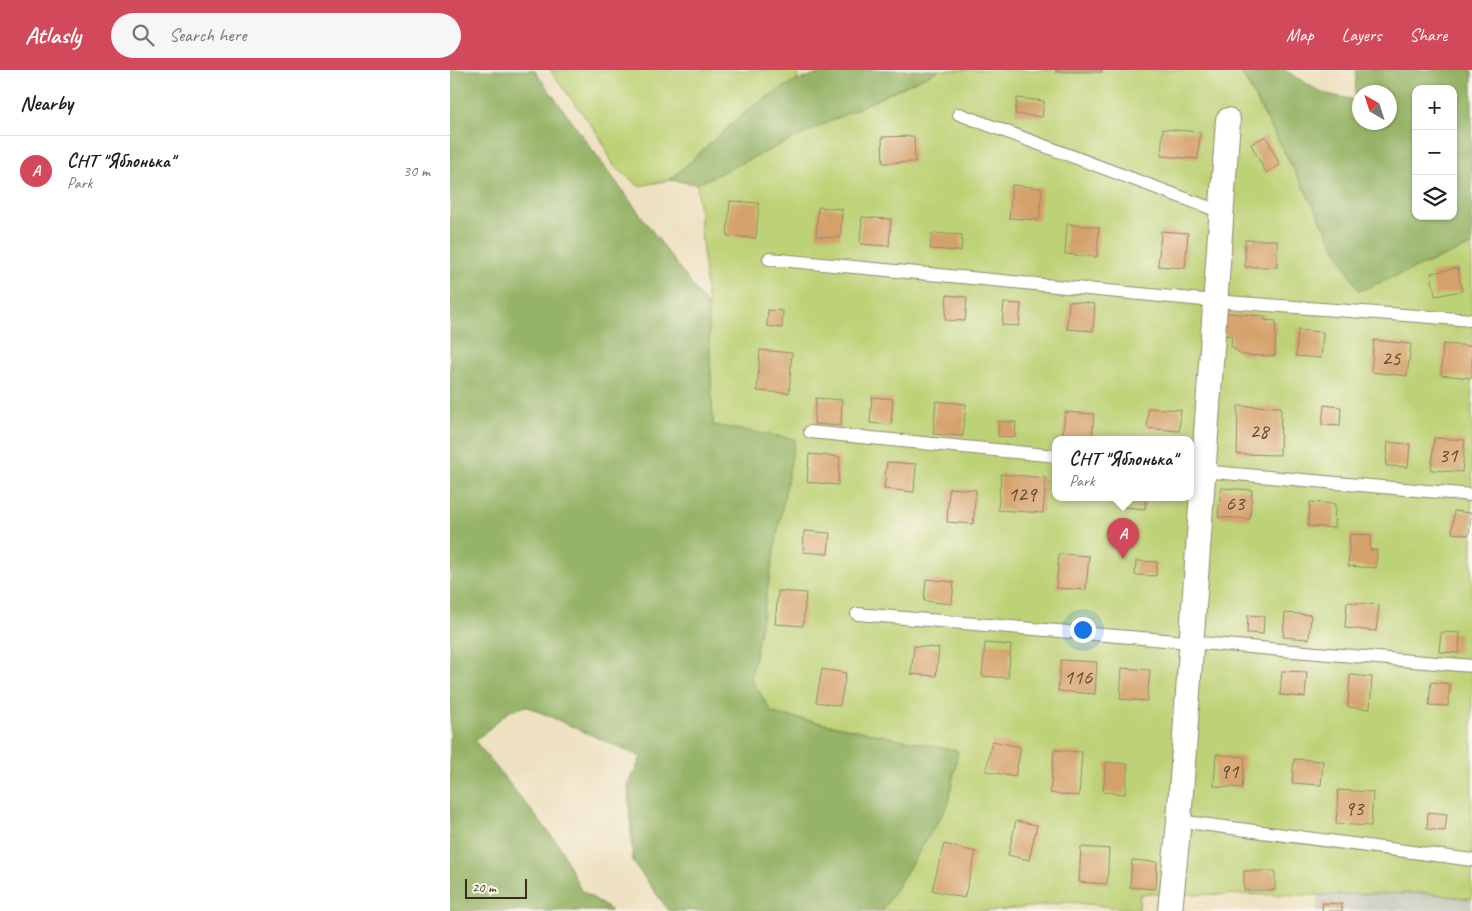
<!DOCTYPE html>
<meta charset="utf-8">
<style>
:root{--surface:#fff;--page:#f6f6f6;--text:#222;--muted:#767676;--line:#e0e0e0;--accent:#d1495b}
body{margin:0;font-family:Caveat,sans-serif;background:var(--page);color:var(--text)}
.controls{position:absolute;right:15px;top:15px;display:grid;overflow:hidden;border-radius:10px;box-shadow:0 1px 4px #0004}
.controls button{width:45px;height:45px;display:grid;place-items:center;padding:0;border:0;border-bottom:1px solid var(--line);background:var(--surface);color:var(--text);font:25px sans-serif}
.compass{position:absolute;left:902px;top:15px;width:45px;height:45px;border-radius:50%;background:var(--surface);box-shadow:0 1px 4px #0004;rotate:321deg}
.scale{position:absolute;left:15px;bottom:12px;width:62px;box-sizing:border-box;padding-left:5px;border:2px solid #3b2a1e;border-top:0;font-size:14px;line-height:18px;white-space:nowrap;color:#3b2a1e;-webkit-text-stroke:4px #fbf7ec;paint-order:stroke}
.you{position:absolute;left:632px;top:559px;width:18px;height:18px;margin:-12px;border:4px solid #fff;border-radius:50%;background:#1a73e8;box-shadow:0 0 0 8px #1a73e833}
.badge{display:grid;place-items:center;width:32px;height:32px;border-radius:50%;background:var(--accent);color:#fff;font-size:16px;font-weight:700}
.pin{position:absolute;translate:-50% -41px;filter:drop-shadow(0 1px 2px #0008)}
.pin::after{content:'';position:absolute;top:26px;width:18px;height:15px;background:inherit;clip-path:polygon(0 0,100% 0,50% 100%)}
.popup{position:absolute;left:602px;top:366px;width:142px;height:65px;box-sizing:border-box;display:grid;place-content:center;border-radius:10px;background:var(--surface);filter:drop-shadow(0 1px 4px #0005);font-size:16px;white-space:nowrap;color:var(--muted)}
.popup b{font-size:19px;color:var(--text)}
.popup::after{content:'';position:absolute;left:50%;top:100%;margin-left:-10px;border:10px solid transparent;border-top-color:var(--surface)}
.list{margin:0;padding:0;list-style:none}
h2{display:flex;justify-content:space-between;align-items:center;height:65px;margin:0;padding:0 20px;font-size:21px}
h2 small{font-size:16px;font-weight:400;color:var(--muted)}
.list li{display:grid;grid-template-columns:32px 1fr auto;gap:15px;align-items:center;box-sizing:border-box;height:70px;padding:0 20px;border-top:1px solid var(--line)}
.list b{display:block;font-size:19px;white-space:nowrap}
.list p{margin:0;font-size:16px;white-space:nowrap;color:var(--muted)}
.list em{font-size:16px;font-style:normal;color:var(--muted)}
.icon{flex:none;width:28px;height:28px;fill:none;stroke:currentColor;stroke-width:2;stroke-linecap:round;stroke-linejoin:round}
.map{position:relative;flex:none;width:1022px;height:841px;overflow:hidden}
header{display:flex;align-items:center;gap:30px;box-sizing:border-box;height:70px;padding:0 25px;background:var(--accent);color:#fff}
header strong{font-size:24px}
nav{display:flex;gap:28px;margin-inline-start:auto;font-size:18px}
.search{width:350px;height:45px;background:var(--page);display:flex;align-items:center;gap:12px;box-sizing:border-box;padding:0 18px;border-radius:28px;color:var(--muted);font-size:19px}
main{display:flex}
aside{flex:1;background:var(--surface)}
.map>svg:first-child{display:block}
.industrial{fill:#c3c6b9}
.green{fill:#bdd276;stroke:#7c7e4a;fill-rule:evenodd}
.forest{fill:#96b467;stroke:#686f42;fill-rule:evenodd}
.building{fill:#d5a16a}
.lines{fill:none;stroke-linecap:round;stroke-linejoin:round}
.service-casing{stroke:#948670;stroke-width:14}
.minor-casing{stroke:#948670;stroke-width:26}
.service{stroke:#fff;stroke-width:12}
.minor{stroke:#fff;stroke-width:24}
.labels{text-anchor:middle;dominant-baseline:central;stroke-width:4;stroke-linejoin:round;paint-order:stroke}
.number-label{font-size:21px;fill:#624831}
</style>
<header>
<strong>Atlasly</strong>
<div class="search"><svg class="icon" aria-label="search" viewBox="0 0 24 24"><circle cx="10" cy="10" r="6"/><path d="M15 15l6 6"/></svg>Search here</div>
<nav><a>Map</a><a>Layers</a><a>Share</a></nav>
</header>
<main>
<aside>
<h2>Nearby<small></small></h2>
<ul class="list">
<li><span class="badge">A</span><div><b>СНТ &quot;Яблонька&quot;</b><p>Park</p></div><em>30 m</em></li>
</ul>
</aside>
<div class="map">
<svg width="1022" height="841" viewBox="0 0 1022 841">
<rect width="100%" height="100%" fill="#fbf7ec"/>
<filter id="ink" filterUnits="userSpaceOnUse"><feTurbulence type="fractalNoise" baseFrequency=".02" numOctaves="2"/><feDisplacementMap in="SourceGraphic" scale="10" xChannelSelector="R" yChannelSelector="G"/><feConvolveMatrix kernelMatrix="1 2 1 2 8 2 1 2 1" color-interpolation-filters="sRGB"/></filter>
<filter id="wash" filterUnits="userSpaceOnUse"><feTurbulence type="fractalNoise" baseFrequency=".0096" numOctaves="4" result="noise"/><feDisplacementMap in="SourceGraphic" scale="20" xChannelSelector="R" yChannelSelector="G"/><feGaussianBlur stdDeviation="1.12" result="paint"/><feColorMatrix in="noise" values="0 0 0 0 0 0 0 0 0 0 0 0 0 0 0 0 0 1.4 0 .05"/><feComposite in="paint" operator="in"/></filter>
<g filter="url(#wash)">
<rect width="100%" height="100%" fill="#eee1c1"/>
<polygon class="industrial" points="975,823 1022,829 1022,841 867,841 868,825"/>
<g class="green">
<polygon points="100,0 350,0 347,11 320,25 294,43 220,110 189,116 164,96 150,67"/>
<path d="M489 0H790L909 220 1022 175V829L975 823 868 825 690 824 689 840 620 832 546 841H432L498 735 508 681 322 643 301 608 344 370 263 355 258 237 247 114ZM606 370H740V428H606Z"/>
</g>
<g class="forest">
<polygon points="0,0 84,0 258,237 263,355 345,369 301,608 322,643 508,681 498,735 432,841 219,841 183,792 178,716 191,687 76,636 58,642 25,671 109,775 130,819 162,841 0,841"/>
<path d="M384 0H489L247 114 220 110C258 77 301 30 347 11 359 6 372 3 384 0Z"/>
<path d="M835 0 872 23 905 30 906 0H1022V175L909 221 791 1ZM966 19H1003V146H966ZM939 22V52H909V22Z"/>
</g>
<g id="blocks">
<g class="building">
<rect x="606" y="0" width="46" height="2"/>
<polygon points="567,28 594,31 592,47 565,44"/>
<polygon points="713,59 750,62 748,89 711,86"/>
<polygon points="464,66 465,92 433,93 432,67"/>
<polygon points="816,66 830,95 816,103 801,74"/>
<polygon points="562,115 592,118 589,150 559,148"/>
<polygon points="280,131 309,133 306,168 277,166"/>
<polygon points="368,137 392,139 390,168 366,166"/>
<polygon points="412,147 441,149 439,176 410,174"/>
<polygon points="617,154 649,157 647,187 615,184"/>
<polygon points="711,161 738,163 735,198 708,196"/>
<polygon points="482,163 512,165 511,181 480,179"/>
<rect x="795" y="170" width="32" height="27"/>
<polygon points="1008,198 1012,221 985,226 981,203"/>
<polygon points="497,225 517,227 515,251 495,250"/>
<polygon points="619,231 645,234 643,261 617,259"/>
<polygon points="554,233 571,234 569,256 552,255"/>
<polygon points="318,240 333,241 332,258 317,256"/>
<polygon points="775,243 816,246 814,250 826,251 825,286 792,285 781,276 782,266 774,265"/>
<polygon points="848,260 873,262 871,288 846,286"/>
<polygon points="924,270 961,274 957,306 921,302"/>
<polygon points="993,274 1022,276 1022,308 991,305"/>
<polygon points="310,280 342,283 339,323 307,321"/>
<polygon points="422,327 443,329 441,355 420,353"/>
<polygon points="366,328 392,330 391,356 364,354"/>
<polygon points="486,331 516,334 513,366 483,364"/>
<polygon points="874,335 891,337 890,356 872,355"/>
<polygon points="788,336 831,337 830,385 787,384"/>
<polygon points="698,338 731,340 729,361 697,358"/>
<polygon points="615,342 644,344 642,370 612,370"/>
<polygon points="549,351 566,352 565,367 548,366"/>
<polygon points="984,368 1015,370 1012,402 981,400"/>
<polygon points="938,372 960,374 958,397 936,396"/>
<polygon points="359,384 390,387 388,415 357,412"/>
<polygon points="437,392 466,394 464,422 434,419"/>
<polygon points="551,404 596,408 593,443 548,440"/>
<polygon points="499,418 526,420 523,454 497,452"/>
<polygon points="771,418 802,420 800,449 768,447"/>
<polygon points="675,428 696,428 695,439 674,437"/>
<polygon points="860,432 885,434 884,458 858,456"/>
<polygon points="1004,441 1021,443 1019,465 1002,463"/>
<polygon points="354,461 380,463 378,484 353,482"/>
<polygon points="900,464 921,465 920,480 927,480 926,498 898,496"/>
<polygon points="609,484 639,486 636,520 606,518"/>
<polygon points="686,491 707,492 706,506 685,505"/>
<polygon points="476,509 504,512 502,534 474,531"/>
<polygon points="328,521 356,523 353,556 325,554"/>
<polygon points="897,532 929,535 926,561 895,558"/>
<polygon points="835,543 861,545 859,569 833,567"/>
<polygon points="798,545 814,546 813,564 797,563"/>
<polygon points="991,562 1010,563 1009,583 989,582"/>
<polygon points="535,573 561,575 558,608 532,606"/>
<polygon points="464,576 489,578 486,606 461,604"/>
<polygon points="611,590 647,592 645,624 608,621"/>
<polygon points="672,598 700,600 697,631 670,629"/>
<polygon points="372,599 396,603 390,636 366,632"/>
<polygon points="832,601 857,602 855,627 830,625"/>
<polygon points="900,605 922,607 920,639 898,637"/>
<polygon points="981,612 1000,614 998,636 979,635"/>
<polygon points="542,671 571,677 565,707 536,701"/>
<polygon points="604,680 632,682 629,726 600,723"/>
<polygon points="766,684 795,687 792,718 764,716"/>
<polygon points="844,689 873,691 871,715 842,713"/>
<polygon points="656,692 678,694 675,724 653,722"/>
<polygon points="888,720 923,722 921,756 886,754"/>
<polygon points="978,742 997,744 995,761 977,759"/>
<polygon points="566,751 587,755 579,790 558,785"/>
<polygon points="494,774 526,782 514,828 482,820"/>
<polygon points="631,777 659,779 657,814 629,812"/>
<polygon points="682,790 707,792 706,819 680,817"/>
<rect x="794" y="801" width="31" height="19"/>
<polygon points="873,833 892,834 892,841 872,841"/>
</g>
</g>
</g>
<g filter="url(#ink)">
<use href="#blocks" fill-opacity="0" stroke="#948670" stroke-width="1"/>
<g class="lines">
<g class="service-casing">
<g id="service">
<polyline points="509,44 771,142"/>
<polyline points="319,189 764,231 1022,250"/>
<polyline points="360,362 606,386"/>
<polyline points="740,400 1022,425"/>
<polyline points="407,544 1022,596"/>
<polyline points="729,751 1022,790"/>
</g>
</g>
<g class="minor-casing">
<polyline id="minor" points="720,841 729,751 778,50"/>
</g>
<use href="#service" class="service"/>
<use href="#minor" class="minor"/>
</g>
</g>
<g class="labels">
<g class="number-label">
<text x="941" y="288">25</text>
<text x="809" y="361">28</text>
<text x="998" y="385">31</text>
<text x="572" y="424">129</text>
<text x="785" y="433">63</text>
<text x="628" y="607">116</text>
<text x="779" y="701">91</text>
<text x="904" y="738">93</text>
</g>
</g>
</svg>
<div class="controls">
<button>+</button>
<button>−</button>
<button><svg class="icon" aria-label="layers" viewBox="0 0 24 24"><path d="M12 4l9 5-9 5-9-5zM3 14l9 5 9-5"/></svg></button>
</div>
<svg class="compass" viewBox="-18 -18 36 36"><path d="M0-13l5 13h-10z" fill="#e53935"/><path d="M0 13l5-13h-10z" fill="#767676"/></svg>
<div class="scale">20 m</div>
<div class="you"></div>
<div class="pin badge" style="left:673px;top:489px">A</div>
<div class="popup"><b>СНТ &quot;Яблонька&quot;</b>Park</div>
</div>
</main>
